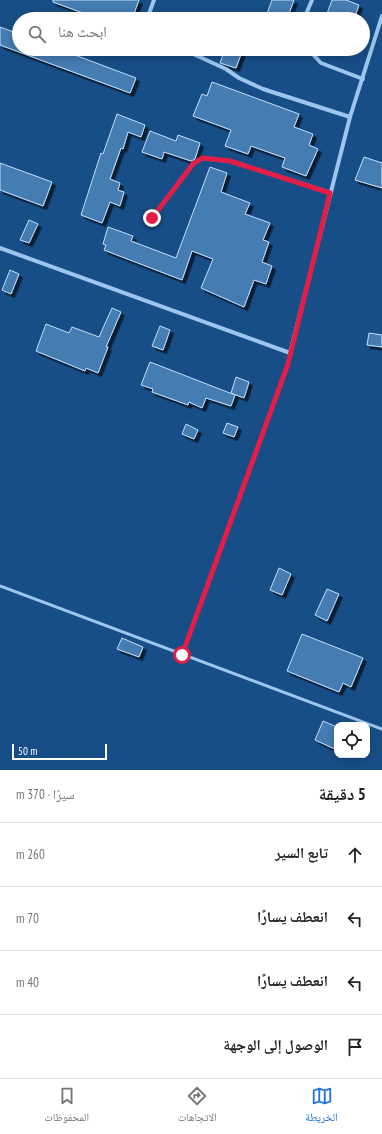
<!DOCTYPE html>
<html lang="ar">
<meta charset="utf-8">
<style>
:root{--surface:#fff;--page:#f2f2f2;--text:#222;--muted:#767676;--line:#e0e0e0;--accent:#1a73e8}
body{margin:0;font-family:"PT Sans Narrow","Noto Naskh Arabic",sans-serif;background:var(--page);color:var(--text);direction:rtl}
.controls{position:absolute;right:12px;bottom:12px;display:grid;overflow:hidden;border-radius:8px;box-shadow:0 2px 10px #0003}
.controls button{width:36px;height:36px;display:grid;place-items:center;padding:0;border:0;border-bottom:1px solid var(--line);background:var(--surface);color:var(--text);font:20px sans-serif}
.scale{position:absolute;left:12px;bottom:10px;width:95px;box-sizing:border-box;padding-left:4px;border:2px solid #fff;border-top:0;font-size:11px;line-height:14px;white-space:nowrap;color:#fff;-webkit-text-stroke:3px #174e87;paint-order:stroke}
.stop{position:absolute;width:12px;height:12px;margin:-9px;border:3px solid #e11d48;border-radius:50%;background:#fff}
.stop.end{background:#e11d48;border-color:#fff;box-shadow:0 1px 4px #0008}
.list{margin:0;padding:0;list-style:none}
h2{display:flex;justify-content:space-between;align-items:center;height:52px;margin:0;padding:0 16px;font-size:17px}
h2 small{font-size:13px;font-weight:400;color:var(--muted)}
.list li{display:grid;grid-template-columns:26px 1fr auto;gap:12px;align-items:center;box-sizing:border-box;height:64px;padding:0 16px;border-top:1px solid var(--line)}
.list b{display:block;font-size:15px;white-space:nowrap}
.list em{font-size:13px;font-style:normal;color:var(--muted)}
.icon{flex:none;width:22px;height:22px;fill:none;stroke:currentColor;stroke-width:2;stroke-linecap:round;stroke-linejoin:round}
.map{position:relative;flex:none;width:382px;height:770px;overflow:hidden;direction:ltr}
.search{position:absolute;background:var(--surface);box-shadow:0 2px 10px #0003;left:12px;right:12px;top:12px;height:44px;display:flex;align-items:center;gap:10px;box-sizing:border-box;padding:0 14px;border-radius:22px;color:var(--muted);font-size:15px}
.sheet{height:308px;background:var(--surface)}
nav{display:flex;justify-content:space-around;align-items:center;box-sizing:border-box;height:56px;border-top:1px solid var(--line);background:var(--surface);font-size:11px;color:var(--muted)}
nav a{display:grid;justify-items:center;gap:2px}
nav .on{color:var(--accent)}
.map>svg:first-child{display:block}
.building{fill:#447bb2;stroke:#c3dffa;filter:url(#shadow)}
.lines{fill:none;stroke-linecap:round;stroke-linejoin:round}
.service{stroke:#9dc6ee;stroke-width:3}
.minor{stroke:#9dc6ee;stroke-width:4}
.route{stroke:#e11d48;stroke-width:5}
</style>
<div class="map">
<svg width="382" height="770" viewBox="0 0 382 770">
<defs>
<filter id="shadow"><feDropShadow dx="3.5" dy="3.5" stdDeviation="0" flood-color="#0009"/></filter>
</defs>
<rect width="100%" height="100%" fill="#174e87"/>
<g class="building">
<polygon points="53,0 139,0 132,19 99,19 53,2"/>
<polygon points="272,0 294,0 287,19 265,19"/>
<polygon points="332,0 346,0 359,5 354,19 325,19"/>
<polygon points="0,27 19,34 19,49 59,49 136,78 130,93 0,45"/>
<polygon points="225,49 243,49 236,68 220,63"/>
<polygon points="212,82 299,114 294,127 313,134 309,145 318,149 306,176 282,167 285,158 251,146 248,154 225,146 231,130 193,116 202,94 207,96"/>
<polygon points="117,114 145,125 141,137 128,132 123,149 121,148 110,179 120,183 118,190 124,192 120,206 110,202 102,223 81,215 101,153 103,154"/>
<polygon points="150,131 176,141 178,135 200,143 195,159 191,161 164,152 162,159 142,152"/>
<polygon points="364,157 382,163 382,188 355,180"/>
<polygon points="0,163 52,182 43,206 0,190"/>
<polygon points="210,167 227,173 221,192 250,203 245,214 270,223 263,240 269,242 262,262 272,266 266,284 254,280 244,307 201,288 213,259 192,251 182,280 104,250 106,245 103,244 108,227 133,236 131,241 176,258"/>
<polygon points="29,220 38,224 29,243 20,240"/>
<polygon points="10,270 19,274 11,294 2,290"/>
<polygon points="112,308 121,312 106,347 108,347 98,373 86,368 85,371 36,351 46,324 69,333 72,327 99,337"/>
<polygon points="160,326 170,330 163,350 152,346"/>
<polygon points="369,333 382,335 382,347 367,345"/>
<polygon points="150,362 235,395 231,406 206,398 202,408 189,402 188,405 152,392 153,389 141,385"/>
<polygon points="236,377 249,382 244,398 231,393"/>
<polygon points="227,423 238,427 234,437 223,433"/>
<polygon points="186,424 198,430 194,439 182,434"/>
<polygon points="279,568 291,574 282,595 270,590"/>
<polygon points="327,589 339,594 327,621 315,615"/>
<polygon points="302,634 363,658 351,687 343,683 339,692 287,671"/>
<polygon points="122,638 143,647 139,657 117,649"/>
<polygon points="323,721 337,727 337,750 315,740"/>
</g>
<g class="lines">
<g class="service">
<polyline points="0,586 382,729"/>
<polyline points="182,655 288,364 290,353"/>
</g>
<g class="minor">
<polyline points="147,19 154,0"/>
<polyline points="304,19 312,0"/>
<polyline points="171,49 191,53 226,69 239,78 263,89 350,117"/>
<polyline points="308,49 321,63 363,79"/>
<polyline points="152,218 193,164 202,158 230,161 331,193"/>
<polyline points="0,248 290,353 350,117 382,16"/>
</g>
</g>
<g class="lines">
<polyline class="route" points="152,218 193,164 202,158 230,161 330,193 288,364 182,655"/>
</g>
</svg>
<div class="controls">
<button><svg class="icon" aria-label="locate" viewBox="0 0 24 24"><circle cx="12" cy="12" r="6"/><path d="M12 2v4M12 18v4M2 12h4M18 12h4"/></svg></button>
</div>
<div class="scale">50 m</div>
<div class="stop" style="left:182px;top:655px"></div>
<div class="stop end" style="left:152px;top:218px"></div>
<div class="search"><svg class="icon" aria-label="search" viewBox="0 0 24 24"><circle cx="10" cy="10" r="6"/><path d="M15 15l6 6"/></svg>ابحث هنا</div>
</div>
<section class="sheet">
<h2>5 دقيقة<small>سيرًا · 370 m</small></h2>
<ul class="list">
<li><svg class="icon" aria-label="ahead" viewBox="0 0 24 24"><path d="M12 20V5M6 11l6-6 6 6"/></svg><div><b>تابع السير</b></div><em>260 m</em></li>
<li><svg class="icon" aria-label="left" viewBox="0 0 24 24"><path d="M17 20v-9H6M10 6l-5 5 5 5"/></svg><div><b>انعطف يسارًا</b></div><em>70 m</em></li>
<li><svg class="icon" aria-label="left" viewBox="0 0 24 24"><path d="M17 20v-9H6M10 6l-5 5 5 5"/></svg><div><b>انعطف يسارًا</b></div><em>40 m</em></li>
<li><svg class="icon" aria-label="arrive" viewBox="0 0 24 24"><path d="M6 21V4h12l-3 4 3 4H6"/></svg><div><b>الوصول إلى الوجهة</b></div></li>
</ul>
</section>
<nav>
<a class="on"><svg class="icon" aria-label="map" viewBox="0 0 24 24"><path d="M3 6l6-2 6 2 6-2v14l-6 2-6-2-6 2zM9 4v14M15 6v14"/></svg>الخريطة</a>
<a><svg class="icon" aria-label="directions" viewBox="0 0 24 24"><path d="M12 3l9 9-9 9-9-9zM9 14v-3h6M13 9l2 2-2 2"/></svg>الاتجاهات</a>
<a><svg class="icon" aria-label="saved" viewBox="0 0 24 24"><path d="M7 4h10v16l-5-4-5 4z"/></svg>المحفوظات</a>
</nav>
